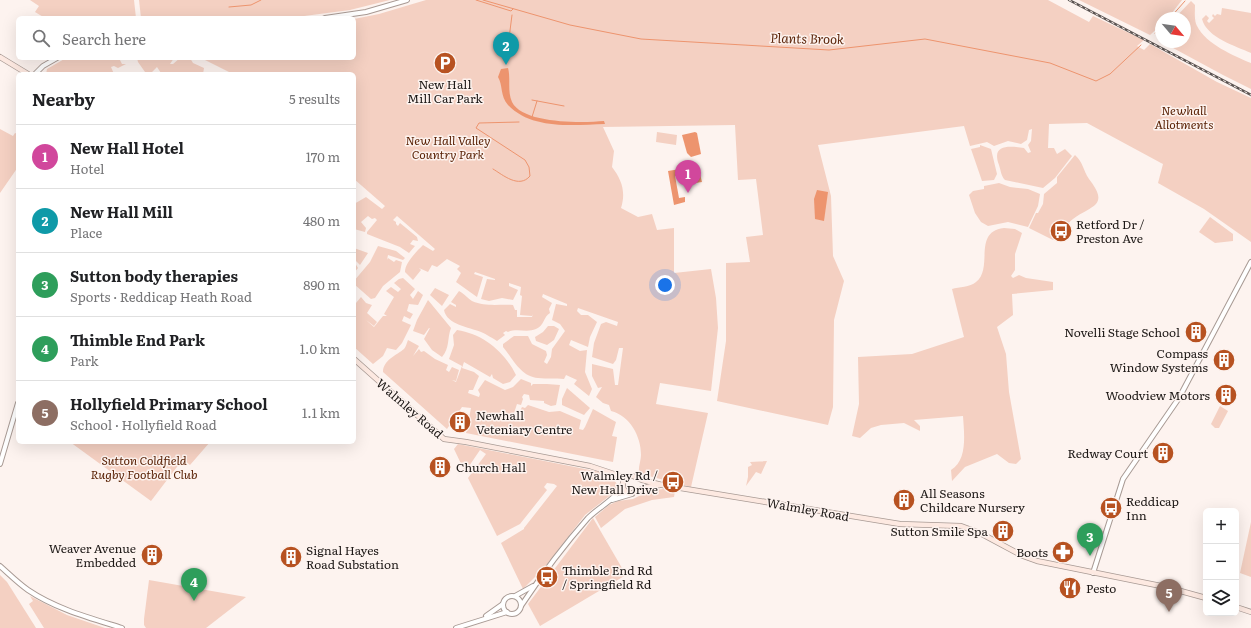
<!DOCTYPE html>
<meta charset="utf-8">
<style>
:root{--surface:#fff;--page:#f2f2f2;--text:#202124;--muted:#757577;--line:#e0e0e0;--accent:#ea580c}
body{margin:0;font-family:Literata,serif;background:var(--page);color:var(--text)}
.controls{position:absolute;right:12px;bottom:12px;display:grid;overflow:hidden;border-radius:6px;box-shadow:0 4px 16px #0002}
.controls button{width:36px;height:36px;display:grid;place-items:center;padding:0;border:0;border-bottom:1px solid var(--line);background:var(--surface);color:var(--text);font:20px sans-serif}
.compass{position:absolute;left:1155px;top:12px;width:36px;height:36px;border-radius:50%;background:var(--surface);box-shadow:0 4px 16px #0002;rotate:119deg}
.you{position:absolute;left:665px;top:285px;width:14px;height:14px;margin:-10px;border:3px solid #fff;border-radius:50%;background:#1a73e8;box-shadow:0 0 0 6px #1a73e833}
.badge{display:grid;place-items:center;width:26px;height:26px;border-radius:50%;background:var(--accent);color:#fff;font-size:13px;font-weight:700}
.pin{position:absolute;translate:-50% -33px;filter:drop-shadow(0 1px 2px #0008)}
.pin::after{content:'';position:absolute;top:21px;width:14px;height:12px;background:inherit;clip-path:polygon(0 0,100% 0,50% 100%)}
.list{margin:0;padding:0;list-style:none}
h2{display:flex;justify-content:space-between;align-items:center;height:52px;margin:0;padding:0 16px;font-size:17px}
h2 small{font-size:13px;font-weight:400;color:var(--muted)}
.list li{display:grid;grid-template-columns:26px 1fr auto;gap:12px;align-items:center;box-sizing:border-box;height:64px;padding:0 16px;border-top:1px solid var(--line)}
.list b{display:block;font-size:15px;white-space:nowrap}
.list p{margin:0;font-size:13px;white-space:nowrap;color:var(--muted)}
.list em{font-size:13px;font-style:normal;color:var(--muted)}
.icon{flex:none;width:22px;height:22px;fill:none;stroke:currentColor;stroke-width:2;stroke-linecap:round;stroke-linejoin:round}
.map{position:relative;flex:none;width:1251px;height:628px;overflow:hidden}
.search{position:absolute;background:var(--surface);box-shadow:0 4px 16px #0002;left:16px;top:16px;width:340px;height:44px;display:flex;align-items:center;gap:10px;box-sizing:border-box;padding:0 14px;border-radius:6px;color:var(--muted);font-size:15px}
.panel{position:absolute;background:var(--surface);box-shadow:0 4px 16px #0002;left:16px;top:72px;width:340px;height:372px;border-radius:6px}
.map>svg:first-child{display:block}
.green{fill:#f4d0c2}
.water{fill:#ed946e}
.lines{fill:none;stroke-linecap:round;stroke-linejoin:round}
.stream{stroke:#ed946e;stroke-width:1}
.tertiary-casing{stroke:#a89a94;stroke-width:6}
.secondary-casing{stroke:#a89a94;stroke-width:6}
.tertiary{stroke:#fff;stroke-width:4}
.secondary{stroke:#fde9e1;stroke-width:4.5}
.rail-casing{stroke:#5a5351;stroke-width:2.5}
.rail{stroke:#fdf3ef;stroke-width:1;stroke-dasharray:3;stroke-linecap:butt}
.labels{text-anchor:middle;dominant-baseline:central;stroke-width:3;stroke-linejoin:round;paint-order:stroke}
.poi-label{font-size:12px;fill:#1d1816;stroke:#fdf3ef;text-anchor:start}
.park-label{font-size:12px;font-style:italic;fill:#5b2307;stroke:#fdf3ef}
.street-label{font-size:12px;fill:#1d1816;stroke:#fdf3ef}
.water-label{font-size:13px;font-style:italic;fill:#5e270c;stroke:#fdf3ef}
</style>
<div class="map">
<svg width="1251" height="628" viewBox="0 0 1251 628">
<rect width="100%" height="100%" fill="#fdf3ef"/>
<g class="green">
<polygon points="30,0 134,0 136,18 45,18 35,12 39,6"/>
<polygon points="139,0 390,0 350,10 289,18 141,18"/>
<path d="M426 0H1048L1089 22 1093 16 1144 40 1137 46 1144 50 1150 44 1217 82 1251 98V242L1204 209 1158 183 1163 164 1161 163 1087 123 1049 124 1048 148H1054L1057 154 1065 149 1072 156 1055 178 1043 188 1005 180C1001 176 1001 171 999 165 991 144 1009 146 1024 148L1028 153 1031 152 1028 145 1031 141 1032 129 1029 130 1027 140 1021 144 1008 141 994 146 987 142 970 146 964 126 818 145 831 196 833 256 844 281 834 320 833 407 828 425 717 401 726 341V263L750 262 746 237 763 235 756 179 738 180 735 125 603 127 614 151 612 167C622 180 626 192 621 208L638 217 652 214 657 230 674 228V273L711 269 716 298 718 328 711 391 660 383 656 404 708 413 691 487 645 475 639 474C638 467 641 461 641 455 641 436 630 416 611 411L609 405 603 403 596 397 602 387 598 388 592 376V364L613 369 615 385H618L623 348H619L616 360 613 364 592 357 594 343 601 324 606 322 617 326 618 322 578 308 577 311 581 315H588L597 322 590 337 588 347 571 340 569 345 580 351 587 350 585 372 592 389 589 396 574 384 577 380 566 375 564 379C555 378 547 379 538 378 521 377 513 359 503 347V344L514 336H528L532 344 546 351 547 355 544 362 547 364 551 357 552 349 565 331 560 324 552 320 556 304 567 306V304L543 294 542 297 552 303 549 309 550 313C544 316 544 326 536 329 527 333 517 328 508 332L506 331 503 333 505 335 497 341C492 338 486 334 481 332 469 327 447 325 444 310L450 304 456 307V305L451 302 459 291C465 294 467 298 472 301 486 307 498 304 513 305L515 310H517V317H532L533 314 532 316 520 315 522 296 520 295 521 287 509 283V286L518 290 513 300 502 298 489 301 481 299 487 279 495 280V279L475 272 474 274 483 277 477 297 456 282 461 273 457 269 460 266 447 259 437 267 432 265 428 272 419 268 421 270 413 280 405 272C405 263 416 252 423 245L433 251 435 249 397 216 393 220 396 222V224L398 226 400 223 417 237 418 241 413 240 410 244 415 246 409 253 400 247 367 234V232L377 220 375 218 372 219 368 216 361 222 366 228 365 232 354 229V204L366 197 382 209 385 206 354 179V74H233L201 58H354V19L379 14Z"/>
<polygon points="1079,0 1182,0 1168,18 1161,18 1161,25 1150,35"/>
<path d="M1191 1 1195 5C1195 12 1194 20 1197 26 1206 44 1234 56 1251 63V89L1223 75 1162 42H1185V18H1175Z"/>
<path d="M1222 8 1251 13V53C1236 46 1207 38 1202 19L1206 15 1209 18 1207 21 1209 23 1214 18 1212 16 1213 14 1215 16 1217 14 1221 15Z"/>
<polygon points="66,58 119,58 122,64 126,64 118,68 114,66 111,67 114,74 46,74 47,69"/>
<polygon points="137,58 174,58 170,64 173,64 180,58 190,58 193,63 204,68 203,74 165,74 163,72 161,73 157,67 151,73 145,72 138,62"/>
<polygon points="0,129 13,136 15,133 18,134 18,167 0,193"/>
<polygon points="657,132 677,135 676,145 656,142"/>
<polygon points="980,145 991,149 997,174 994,180 982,181 971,149 980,147"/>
<path d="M1075 155C1083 162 1083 170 1089 179 1110 206 1092 205 1073 219 1066 224 1062 233 1057 239L1053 240 1029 228 1036 213H1038L1043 204 1044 194 1057 183V177Z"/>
<polygon points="999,183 1010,187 1028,189 1040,194 1038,206 1028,227 1008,222 988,226 981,222 975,213 969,195 973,191 984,189 984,186"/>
<polygon points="1210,217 1233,234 1233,241 1215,243 1199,232"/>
<path d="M1004 228 1015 229 1022 233 1015 254V270L1011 276 1013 278 1019 275 1026 278 1053 282V290L1012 294 1013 315 997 327 1006 354 1009 392 1021 459 1016 464 1009 463 997 454 965 467 952 481 951 470C968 460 964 433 963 416L914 420 920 426V431L904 423 881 425 871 428 860 438 852 436 859 404 858 357 912 354 964 337 952 289C959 287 970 287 976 282 994 268 972 232 1004 228Z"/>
<polygon points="378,246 396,251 405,258 403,260 388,255 387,260 388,258 394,262 396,260 402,262 400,272 383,286 375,298 371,299 354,284 354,281 370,262"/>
<polygon points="354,248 368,253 360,265 356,261 355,263 358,268 354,273"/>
<polygon points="403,278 415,289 410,295 413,299 418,291 423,295 418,305 409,304 407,311 413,314 410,319 404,316 402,321 411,325 402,343 396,350 387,348 383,356 373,364 354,347 354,301 356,303 361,297 366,303 372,305 367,313 377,322 374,326 366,320 374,327 383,316 387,316 384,314 394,297 386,291 391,287 398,292 401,289 394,283 399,279"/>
<polygon points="435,288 449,295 442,306 430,295"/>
<path d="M428 300 451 328C447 338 450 348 442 357L432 350 424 339 430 328 433 330 429 328 424 335 413 331 417 320Z"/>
<polygon points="548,326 554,326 559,329 554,340 547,345 536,341 535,337 543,332"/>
<path d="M457 330C483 334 504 351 516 375L510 382 503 384 493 378 492 374 490 377 464 362 462 368 474 372 479 376 473 390H469L468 393 479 397 480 394 478 390 485 380 505 390 513 387 521 379 531 383V386L533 384H547L545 396 547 384 560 385 556 405 551 406 544 403V401L530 400 529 395 524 394 522 397 523 399 521 405 517 404 513 416 517 417 522 407 525 408 528 405 549 412 560 411 581 420 579 429 583 430 585 427 593 409 616 422 612 436 617 437 613 462 466 433 471 408 462 407 447 429 383 372C383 360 397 355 404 349 406 347 407 342 408 340L419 346 413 356 419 349 421 352 424 351 435 359 448 365 446 370 449 372 452 367 459 370 456 381 452 380 456 382 462 366 449 359 454 345 453 335Z"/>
<polygon points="567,388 590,408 584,415 562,405 562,399"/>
<polygon points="1220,406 1228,411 1219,428 1215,428 1211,424"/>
<polygon points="70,442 210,442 190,465 183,459 151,501"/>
<polygon points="458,444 600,472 613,479 618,485 617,490 585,515 544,568 523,589 501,543 524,529 524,528 557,486 554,484 547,483 544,487 547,490 520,524 497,536 468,478 486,454 480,450 465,472 454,449"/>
<polygon points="767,461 761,474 756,472 746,486 748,477 748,467 752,465 750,462"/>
<polygon points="663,489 675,491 674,497 652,500 625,509 601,528 595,517 609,505 618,501 633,499 649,491"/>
<polygon points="593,518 626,575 540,626 528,604"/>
<polygon points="1251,522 1251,577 1240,573"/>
<polygon points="1090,529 1103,531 1100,541 1081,538 1083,530"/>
<polygon points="0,575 7,582 36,628 0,628"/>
<polygon points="149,580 246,597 206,628 146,628 144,625 144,619"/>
<polygon points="30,596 67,615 105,628 44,628 29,604 33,601"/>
</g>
<g class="water">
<path d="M508 68C511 79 507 91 512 102 523 124 582 123 604 121L605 124C573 125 532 130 508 105 500 96 503 85 498 77L501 69Z"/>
<polygon points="695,132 697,133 701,154 691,157 687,153 682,135"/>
<polygon points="698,166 702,182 695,183 693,173 675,176 679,198 685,197 685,202 674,205 668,171"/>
<polygon points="817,190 828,192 824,221 815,219 814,199"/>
</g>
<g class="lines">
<g class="stream">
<polyline points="476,0 511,11 513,9"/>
<polyline points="483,0 570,25 641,39 829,50 925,39 1050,63 1096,81 1110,74 1141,45"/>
<polyline points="229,7 251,5 261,0"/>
<polyline points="1170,18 1185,1"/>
<polyline points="1155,33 1161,28"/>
<polyline points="507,54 512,15"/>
<polyline points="532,100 564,106"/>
<polyline points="532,117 537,101"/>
<path d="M493 169C503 175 519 189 530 176L529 167 525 160 476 128 479 123 519 122"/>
</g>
<g class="tertiary-casing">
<g id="tertiary">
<polyline points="325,18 366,12 407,0"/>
<polyline points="35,74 43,66 57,58"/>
<polyline points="0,464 18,403"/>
<polyline points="612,500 632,494"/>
<path d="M0 566C9 574 18 583 28 590 56 609 90 618 122 628"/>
<polyline points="1093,573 1123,479 1179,398 1251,262"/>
<polyline points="515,596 533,586"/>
<circle cx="512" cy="605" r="9"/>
<path d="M521 606C541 576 564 545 588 518 599 507 614 500 623 487"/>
<polyline points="486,616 503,604"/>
<polyline points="456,628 507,612"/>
</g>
</g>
<g class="secondary-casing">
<g id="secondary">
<polyline points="0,57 28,74"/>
<polyline points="354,359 444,439 466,442 590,466 620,476 633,476 642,480 662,485 900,524 961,526 980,533 1023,556 1037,561 1166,587 1206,598"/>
<path d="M627 477C620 483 622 491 630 494L647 487 660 485"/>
<polyline points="1236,607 1251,612"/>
</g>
</g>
<use href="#tertiary" class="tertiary"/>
<use href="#secondary" class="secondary"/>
<g class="rail-casing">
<polyline id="rail" points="1069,0 1251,95"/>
</g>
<use href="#rail" class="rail"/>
</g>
<defs>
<g id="parking-disc" transform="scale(1.15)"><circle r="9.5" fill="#b75221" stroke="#fdf3ef"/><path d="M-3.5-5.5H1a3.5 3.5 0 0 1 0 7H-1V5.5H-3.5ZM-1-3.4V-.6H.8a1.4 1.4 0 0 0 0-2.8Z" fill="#fff"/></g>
<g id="bus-disc" transform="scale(1.15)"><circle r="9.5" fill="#b75221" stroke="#fdf3ef"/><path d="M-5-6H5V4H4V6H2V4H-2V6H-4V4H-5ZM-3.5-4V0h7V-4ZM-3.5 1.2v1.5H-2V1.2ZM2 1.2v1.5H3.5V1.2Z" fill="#fff"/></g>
<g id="building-disc" transform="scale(1.15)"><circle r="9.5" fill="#b75221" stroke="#fdf3ef"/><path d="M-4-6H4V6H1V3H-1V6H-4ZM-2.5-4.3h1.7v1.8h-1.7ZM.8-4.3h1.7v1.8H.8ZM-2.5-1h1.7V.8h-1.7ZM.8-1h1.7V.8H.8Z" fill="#fff"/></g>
<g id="pharmacy-disc" transform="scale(1.15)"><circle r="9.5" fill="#b75221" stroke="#fdf3ef"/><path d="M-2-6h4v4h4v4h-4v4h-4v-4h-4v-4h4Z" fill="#fff"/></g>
<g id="restaurant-disc" transform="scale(1.15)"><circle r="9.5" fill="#b75221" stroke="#fdf3ef"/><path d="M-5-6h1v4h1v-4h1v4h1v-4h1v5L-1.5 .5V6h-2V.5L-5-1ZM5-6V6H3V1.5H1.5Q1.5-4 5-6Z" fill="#fff"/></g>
</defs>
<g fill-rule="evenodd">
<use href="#parking-disc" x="445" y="63"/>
<use href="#bus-disc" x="1061" y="231"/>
<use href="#building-disc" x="1196" y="332"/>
<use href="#building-disc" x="1224" y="360"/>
<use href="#building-disc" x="1226" y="395"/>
<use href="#building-disc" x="460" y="422"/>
<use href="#building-disc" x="1163" y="453"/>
<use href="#building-disc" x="440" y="467"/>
<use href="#bus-disc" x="673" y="482"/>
<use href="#building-disc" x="904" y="500"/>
<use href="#bus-disc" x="1111" y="508"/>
<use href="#building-disc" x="1003" y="531"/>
<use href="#pharmacy-disc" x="1063" y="552"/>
<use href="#building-disc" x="152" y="555"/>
<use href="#building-disc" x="291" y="557"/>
<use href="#bus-disc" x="547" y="577"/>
<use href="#restaurant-disc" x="1070" y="588"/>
</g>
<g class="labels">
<g class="poi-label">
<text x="445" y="84" text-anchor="middle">New Hall<tspan x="445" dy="14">Mill Car Park</tspan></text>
<text x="1076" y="224">Retford Dr /<tspan x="1076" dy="14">Preston Ave</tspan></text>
<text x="1180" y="332" text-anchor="end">Novelli Stage School</text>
<text x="1208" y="353" text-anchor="end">Compass<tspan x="1208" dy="14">Window Systems</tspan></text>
<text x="1210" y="395" text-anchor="end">Woodview Motors</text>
<text x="476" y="415">Newhall<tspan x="476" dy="14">Veteniary Centre</tspan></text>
<text x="1148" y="453" text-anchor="end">Redway Court</text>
<text x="456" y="467">Church Hall</text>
<text x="658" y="475" text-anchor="end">Walmley Rd /<tspan x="658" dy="14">New Hall Drive</tspan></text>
<text x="920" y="493">All Seasons<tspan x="920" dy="14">Childcare Nursery</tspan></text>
<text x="1126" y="501">Reddicap<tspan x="1126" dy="14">Inn</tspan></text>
<text x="988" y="531" text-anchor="end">Sutton Smile Spa</text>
<text x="136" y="548" text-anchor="end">Weaver Avenue<tspan x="136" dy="14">Embedded</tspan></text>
<text x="306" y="550">Signal Hayes<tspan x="306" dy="14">Road Substation</tspan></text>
<text x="1048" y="552" text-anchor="end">Boots</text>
<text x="562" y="570">Thimble End Rd<tspan x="562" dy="14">/ Springfield Rd</tspan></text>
<text x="1086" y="588">Pesto</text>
</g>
<g class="park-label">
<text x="1184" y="110">Newhall<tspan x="1184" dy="14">Allotments</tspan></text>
<text x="448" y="140">New Hall Valley<tspan x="448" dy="14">Country Park</tspan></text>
<text x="144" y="460">Sutton Coldfield<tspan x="144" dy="14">Rugby Football Club</tspan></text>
</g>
<g class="street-label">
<text transform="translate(410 408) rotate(41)">Walmley Road</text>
<text transform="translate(808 509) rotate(10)">Walmley Road</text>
</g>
<g class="water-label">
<text transform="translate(807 38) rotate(1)">Plants Brook</text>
</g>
</g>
</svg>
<div class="controls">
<button>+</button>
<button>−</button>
<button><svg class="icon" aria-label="layers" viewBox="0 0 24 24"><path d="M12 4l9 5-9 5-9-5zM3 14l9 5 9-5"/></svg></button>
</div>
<svg class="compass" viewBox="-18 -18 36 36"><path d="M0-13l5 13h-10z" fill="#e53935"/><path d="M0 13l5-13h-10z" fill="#757577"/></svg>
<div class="you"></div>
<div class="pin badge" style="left:688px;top:193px;background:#d1479c">1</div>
<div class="pin badge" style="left:506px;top:65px;background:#0f9aa8">2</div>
<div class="pin badge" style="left:1090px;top:556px;background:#2e9e5b">3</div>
<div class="pin badge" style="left:194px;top:601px;background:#2e9e5b">4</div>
<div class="pin badge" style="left:1169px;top:612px;background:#8d6e63">5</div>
<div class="search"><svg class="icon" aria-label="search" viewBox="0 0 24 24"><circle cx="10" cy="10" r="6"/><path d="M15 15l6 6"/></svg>Search here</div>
<section class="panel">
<h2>Nearby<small>5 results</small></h2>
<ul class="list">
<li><span class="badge" style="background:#d1479c">1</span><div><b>New Hall Hotel</b><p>Hotel</p></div><em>170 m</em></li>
<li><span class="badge" style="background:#0f9aa8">2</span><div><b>New Hall Mill</b><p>Place</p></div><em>480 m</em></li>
<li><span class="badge" style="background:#2e9e5b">3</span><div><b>Sutton body therapies</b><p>Sports · Reddicap Heath Road</p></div><em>890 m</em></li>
<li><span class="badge" style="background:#2e9e5b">4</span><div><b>Thimble End Park</b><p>Park</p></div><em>1.0 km</em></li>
<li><span class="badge" style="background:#8d6e63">5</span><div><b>Hollyfield Primary School</b><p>School · Hollyfield Road</p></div><em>1.1 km</em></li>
</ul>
</section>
</div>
